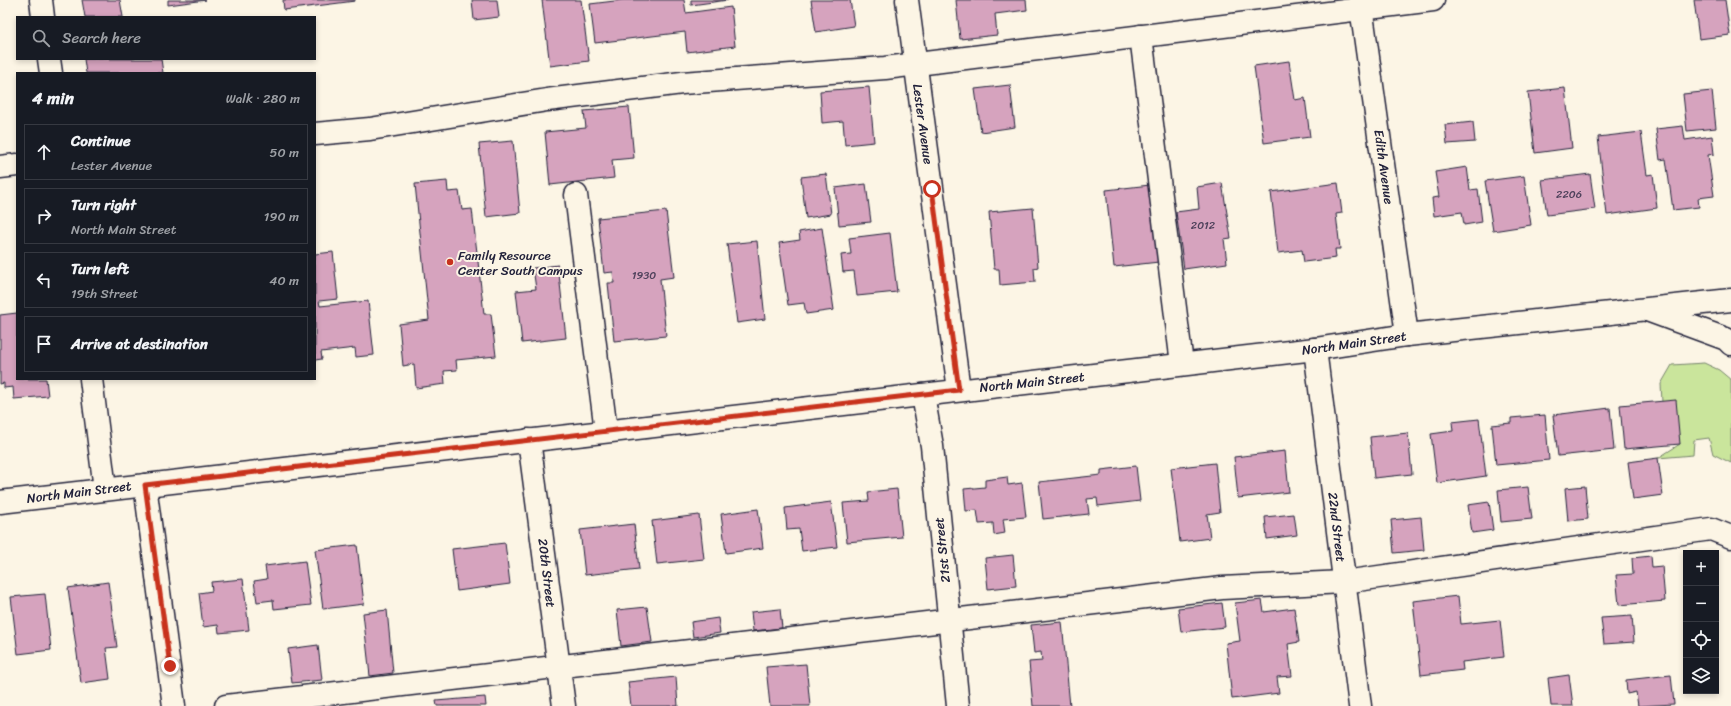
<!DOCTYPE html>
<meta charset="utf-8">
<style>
:root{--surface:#171b24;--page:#20242c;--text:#f1f3f6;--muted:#9ea1a6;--line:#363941}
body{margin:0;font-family:Sriracha,sans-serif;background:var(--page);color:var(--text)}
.controls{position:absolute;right:12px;bottom:12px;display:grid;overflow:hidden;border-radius:0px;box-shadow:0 2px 6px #0003}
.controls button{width:36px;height:36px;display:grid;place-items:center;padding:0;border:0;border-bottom:1px solid var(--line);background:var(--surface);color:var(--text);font:20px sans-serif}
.stop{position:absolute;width:12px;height:12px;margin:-9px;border:3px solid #c8321e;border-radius:50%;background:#fff}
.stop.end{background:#c8321e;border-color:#fff;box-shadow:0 1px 4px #0008}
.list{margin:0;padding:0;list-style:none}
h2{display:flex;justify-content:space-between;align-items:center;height:52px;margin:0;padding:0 16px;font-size:17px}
h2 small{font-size:13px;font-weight:400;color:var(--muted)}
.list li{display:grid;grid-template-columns:26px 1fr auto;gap:12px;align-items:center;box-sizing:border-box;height:56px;margin:0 8px 8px;padding:0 8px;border:1px solid var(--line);border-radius:0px}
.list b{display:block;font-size:15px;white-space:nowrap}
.list p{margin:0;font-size:13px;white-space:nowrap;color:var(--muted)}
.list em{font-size:13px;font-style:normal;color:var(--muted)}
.icon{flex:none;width:22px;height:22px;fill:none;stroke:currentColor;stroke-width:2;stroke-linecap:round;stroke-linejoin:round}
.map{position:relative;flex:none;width:1731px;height:706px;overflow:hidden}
.search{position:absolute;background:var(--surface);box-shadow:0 2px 6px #0003;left:16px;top:16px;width:300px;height:44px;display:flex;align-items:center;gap:10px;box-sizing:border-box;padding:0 14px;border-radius:0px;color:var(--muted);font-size:15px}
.panel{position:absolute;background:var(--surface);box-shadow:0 2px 6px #0003;left:16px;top:72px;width:300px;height:308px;border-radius:0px}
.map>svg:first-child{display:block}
.green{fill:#cae59c;stroke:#76846c}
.building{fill:#d6a3be;stroke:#22223b}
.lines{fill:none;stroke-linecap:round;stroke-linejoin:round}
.minor-casing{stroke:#22223b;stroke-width:25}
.major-casing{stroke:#22223b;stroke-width:25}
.minor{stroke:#fcf5e5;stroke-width:22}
.major{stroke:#fcf5e5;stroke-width:22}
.route{stroke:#c8321e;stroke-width:5}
.poi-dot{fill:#c8321e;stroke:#fcf5e5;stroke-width:1.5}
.labels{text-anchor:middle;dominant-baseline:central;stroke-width:4;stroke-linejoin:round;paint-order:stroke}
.number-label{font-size:11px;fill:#4f425c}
.street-label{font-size:13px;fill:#22223b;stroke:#fcf5e5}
.poi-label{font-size:13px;fill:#22223b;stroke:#fcf5e5;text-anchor:start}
</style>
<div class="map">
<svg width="1731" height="706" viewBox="0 0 1731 706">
<rect width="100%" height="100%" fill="#fcf5e5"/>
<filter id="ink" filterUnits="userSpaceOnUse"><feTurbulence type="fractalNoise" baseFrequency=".025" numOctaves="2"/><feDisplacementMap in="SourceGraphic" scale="8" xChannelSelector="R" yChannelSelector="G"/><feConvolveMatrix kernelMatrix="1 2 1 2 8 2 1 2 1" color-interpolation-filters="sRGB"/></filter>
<g filter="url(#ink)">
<polygon class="green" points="1704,363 1719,370 1731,380 1731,463 1713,454 1709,438 1694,440 1693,455 1658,458 1680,444 1662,402 1661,384 1672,365"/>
<g class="building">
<polygon points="82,0 120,0 123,17 85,17"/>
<polygon points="168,0 206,0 168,5"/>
<polygon points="283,0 355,0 355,1 284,10"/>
<polygon points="472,0 497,0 499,17 474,20"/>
<polygon points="542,0 581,0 589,61 550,66"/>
<polygon points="623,0 684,0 686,13 731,7 735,46 687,52 685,32 595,43 590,4"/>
<polygon points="691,0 728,0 691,5"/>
<polygon points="811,0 850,0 854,26 816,32"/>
<polygon points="956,0 1026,0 1027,10 995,14 997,35 960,39"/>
<polygon points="1694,0 1725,0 1730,35 1699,39"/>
<polygon points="84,59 161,59 163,73 86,73"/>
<polygon points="1289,61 1295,100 1305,98 1310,137 1264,143 1254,66"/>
<polygon points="1010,85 1015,127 981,132 975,89"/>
<polygon points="869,87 874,142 845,145 843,121 822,123 820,91"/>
<polygon points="1565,88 1572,148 1535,153 1528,92"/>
<polygon points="1712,91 1716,128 1687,131 1683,94"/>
<polygon points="629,107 634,158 612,160 614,178 550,185 545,132 586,128 584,111"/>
<polygon points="1473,122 1475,142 1447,144 1445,125"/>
<polygon points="1683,126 1685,140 1712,136 1714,154 1708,155 1714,196 1698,198 1699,207 1673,210 1666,159 1660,160 1656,129"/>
<polygon points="1641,132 1647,175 1653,174 1657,208 1607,215 1598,137"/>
<polygon points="513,141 520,213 486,217 479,144"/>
<polygon points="1467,167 1470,190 1478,189 1482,222 1464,225 1462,212 1434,216 1432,198 1439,197 1435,172"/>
<polygon points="826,174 831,214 806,218 801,177"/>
<polygon points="1590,174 1595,209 1547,215 1542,180"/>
<polygon points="1524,176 1531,225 1493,231 1485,181"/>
<polygon points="447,181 448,192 459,191 462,210 472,209 484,314 491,314 496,356 456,360 457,370 444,371 445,384 416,388 414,364 403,366 399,324 429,320 415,184"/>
<polygon points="1222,183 1231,238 1224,239 1227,263 1184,269 1176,212 1199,209 1197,187"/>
<polygon points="1338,183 1342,213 1336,214 1340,249 1335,249 1336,258 1304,262 1302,250 1278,253 1271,192"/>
<polygon points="866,184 871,222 839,225 835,188"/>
<polygon points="1150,185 1159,262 1114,267 1106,190"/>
<polygon points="1033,208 1038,267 1034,268 1035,282 1000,285 999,269 994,269 989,212"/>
<polygon points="666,211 674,277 660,279 666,336 614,341 608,283 614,283 613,272 604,273 598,218"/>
<polygon points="822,228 834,310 806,314 804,303 788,305 779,243 800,240 799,232"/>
<polygon points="890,233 897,292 857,296 854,271 843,272 841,255 851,254 849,238"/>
<polygon points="757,241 765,319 737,323 727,244"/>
<polygon points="333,252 338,299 319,301 320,306 368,301 374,355 356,357 355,348 321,352 322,359 315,360 315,254"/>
<polygon points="558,265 566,338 522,343 516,291 536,289 533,268"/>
<polygon points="17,313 17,379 46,379 48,396 14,399 13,387 4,388 4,383 0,384 0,315"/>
<polygon points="1676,400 1680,444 1624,449 1620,405"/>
<polygon points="1610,408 1614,450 1558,456 1553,415"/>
<polygon points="1545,415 1549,460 1496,465 1492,425 1511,423 1511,418"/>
<polygon points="1479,419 1486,476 1437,483 1431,434 1453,431 1452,422"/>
<polygon points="1408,433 1412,474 1374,478 1370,437"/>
<polygon points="1285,451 1289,492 1238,498 1234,457"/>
<polygon points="1658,458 1663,495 1633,499 1628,462"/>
<polygon points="1215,463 1220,512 1207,514 1210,538 1180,542 1171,468"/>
<polygon points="1136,466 1140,501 1098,506 1097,498 1087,499 1089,514 1043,519 1039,482 1101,475 1101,470"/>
<polygon points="1007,477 1008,485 1022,483 1026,517 1003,519 1005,533 994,535 993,523 979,524 977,510 966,511 964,489 985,487 985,480"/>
<polygon points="1585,486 1588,519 1568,521 1565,488"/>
<polygon points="1528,487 1532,519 1501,522 1498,490"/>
<polygon points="897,489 902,537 847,542 843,503 869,501 868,492"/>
<polygon points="831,502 837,547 802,551 799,529 787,530 785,508"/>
<polygon points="1489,502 1493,530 1472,533 1468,505"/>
<polygon points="758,509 763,548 726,553 721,514"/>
<polygon points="1294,514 1297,535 1267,539 1265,517"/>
<polygon points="699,515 704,559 657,564 652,521"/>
<polygon points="1421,517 1424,550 1394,553 1391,520"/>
<polygon points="634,524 639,569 585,575 580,530"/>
<polygon points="505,543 510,584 457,591 452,549"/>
<polygon points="357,545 364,604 323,609 315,550"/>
<polygon points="1013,555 1016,586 988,589 985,558"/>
<polygon points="1651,556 1652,567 1662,566 1665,601 1619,605 1616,575 1633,574 1632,558"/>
<polygon points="305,561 311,605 274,609 273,600 257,602 254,581 267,579 265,566"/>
<polygon points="243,579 249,630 219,633 218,625 203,627 199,593 212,591 211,582"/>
<polygon points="108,582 117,647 106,648 110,679 81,683 68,588"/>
<polygon points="45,594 51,650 18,654 11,597"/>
<polygon points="1458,596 1461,624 1500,620 1504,657 1462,662 1463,670 1421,675 1413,601"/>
<polygon points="1262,600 1264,612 1294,608 1299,642 1288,644 1292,676 1277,677 1279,693 1232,699 1226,643 1240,641 1235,603"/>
<polygon points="1222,603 1225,627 1181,632 1178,608"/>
<polygon points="647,607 652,642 621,646 617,610"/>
<polygon points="780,609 782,628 753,631 751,612"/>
<polygon points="387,610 393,673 370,676 363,613"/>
<polygon points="1632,616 1634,642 1604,644 1601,618"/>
<polygon points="718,618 720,633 693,637 691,622"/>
<polygon points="1062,622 1070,706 1033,706 1029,662 1042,661 1041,652 1034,653 1031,625"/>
<polygon points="318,645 322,680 292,683 288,649"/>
<polygon points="806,664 810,706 770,706 766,667"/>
<polygon points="1569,675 1573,706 1551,706 1548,678"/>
<polygon points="1671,675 1674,704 1638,706 1636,692 1627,694 1626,680"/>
<polygon points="676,677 678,706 631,706 628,682"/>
<polygon points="485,697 486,706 437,706 436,701"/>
</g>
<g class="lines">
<g class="minor-casing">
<g id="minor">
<polyline points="41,0 43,17"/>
<polyline points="907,0 959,390"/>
<polyline points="1360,0 1407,335"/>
<polyline points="1141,36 1182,364"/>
<polyline points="49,59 51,73"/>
<polyline points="315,134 370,129 547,100 682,83 885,68 1433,0"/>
<polyline points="0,167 17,165"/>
<polyline points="576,195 606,431"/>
<polyline points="1647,310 1726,339 1731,344"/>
<polyline points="1315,349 1360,706"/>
<polyline points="91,379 105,489"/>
<polyline points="923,395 932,446 958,706"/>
<polyline points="529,440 564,706"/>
<polyline points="145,485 174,706"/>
<polyline points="226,706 1222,588 1344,582 1711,529 1731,537"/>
</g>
</g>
<g class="major-casing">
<polyline id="major" points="0,502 1111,373 1315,349 1407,335 1731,300"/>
</g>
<use href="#minor" class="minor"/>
<use href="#major" class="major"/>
</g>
</g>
<g class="lines" filter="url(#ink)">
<polyline class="route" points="170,666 145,485 959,390 932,189"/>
</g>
<circle class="poi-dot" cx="450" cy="262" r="4"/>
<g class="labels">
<g class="number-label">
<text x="1569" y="194">2206</text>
<text x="1203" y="225">2012</text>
<text x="644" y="275">1930</text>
</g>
<g class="street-label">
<text transform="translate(923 124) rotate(82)">Lester Avenue</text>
<text transform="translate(1384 167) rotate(82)">Edith Avenue</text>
<text transform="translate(1354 343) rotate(-8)">North Main Street</text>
<text transform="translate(1032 382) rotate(-6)">North Main Street</text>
<text transform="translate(79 492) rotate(-7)">North Main Street</text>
<text transform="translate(1337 527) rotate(83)">22nd Street</text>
<text transform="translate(942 550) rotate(-96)">21st Street</text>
<text transform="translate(547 573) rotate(83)">20th Street</text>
</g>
<g class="poi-label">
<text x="458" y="255">Family Resource<tspan x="458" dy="15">Center South Campus</tspan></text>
</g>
</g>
</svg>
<div class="controls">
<button>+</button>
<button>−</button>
<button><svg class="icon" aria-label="locate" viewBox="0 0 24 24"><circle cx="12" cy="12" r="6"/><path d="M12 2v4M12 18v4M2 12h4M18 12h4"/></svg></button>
<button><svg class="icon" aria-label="layers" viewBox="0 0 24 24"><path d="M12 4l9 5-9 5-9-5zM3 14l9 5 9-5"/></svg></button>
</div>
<div class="stop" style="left:932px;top:189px"></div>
<div class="stop end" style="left:170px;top:666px"></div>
<div class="search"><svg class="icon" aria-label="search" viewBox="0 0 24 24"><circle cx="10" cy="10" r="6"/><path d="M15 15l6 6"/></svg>Search here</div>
<section class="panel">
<h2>4 min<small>Walk · 280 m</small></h2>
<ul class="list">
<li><svg class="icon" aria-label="ahead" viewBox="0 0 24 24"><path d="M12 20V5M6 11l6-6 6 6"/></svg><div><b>Continue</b><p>Lester Avenue</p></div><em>50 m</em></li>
<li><svg class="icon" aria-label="right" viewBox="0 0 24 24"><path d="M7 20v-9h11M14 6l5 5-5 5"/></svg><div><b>Turn right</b><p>North Main Street</p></div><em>190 m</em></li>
<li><svg class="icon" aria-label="left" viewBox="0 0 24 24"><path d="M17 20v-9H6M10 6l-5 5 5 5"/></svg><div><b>Turn left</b><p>19th Street</p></div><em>40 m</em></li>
<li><svg class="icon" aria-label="arrive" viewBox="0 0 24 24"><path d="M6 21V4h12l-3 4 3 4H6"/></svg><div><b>Arrive at destination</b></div></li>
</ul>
</section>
</div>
